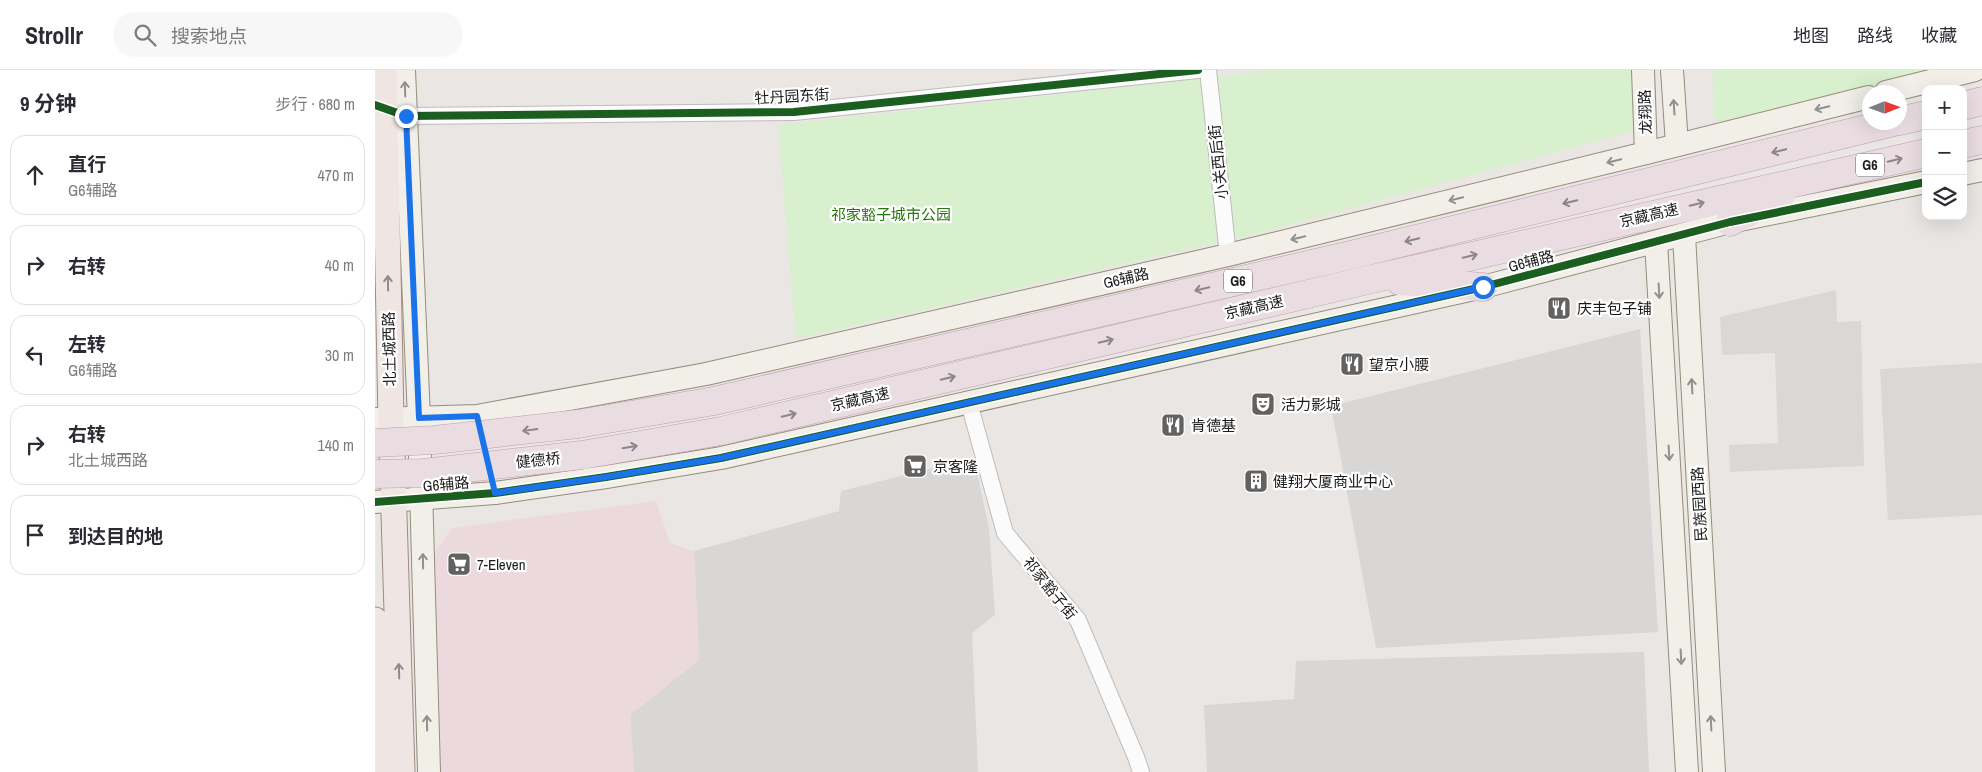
<!DOCTYPE html>
<html lang="zh">
<meta charset="utf-8">
<style>
:root{--surface:#fff;--page:#f7f7f7;--text:#2b2b33;--muted:#7c7c81;--line:#e1e1e2}
body{margin:0;font-family:"Archivo Narrow","Noto Sans SC",sans-serif;background:var(--page);color:var(--text)}
.controls{position:absolute;right:15px;top:15px;display:grid;overflow:hidden;border-radius:10px;box-shadow:0 5px 20px #0002}
.controls button{width:45px;height:45px;display:grid;place-items:center;padding:0;border:0;border-bottom:1px solid var(--line);background:var(--surface);color:var(--text);font:25px sans-serif}
.compass{position:absolute;left:1487px;top:15px;width:45px;height:45px;border-radius:50%;background:var(--surface);box-shadow:0 5px 20px #0002;rotate:89deg}
.stop{position:absolute;width:15px;height:15px;margin:-11px;border:4px solid #1a73e8;border-radius:50%;background:#fff}
.stop.end{background:#1a73e8;border-color:#fff;box-shadow:0 1px 5px #0008}
.list{margin:0;padding:0;list-style:none}
h2{display:flex;justify-content:space-between;align-items:center;height:65px;margin:0;padding:0 20px;font-size:21px}
h2 small{font-size:16px;font-weight:400;color:var(--muted)}
.list li{display:grid;grid-template-columns:32px 1fr auto;gap:15px;align-items:center;box-sizing:border-box;height:80px;margin:0 10px 10px;padding:0 10px;border:1px solid var(--line);border-radius:15px}
.list b{display:block;font-size:19px;white-space:nowrap}
.list p{margin:0;font-size:16px;white-space:nowrap;color:var(--muted)}
.list em{font-size:16px;font-style:normal;color:var(--muted)}
.icon{flex:none;width:28px;height:28px;fill:none;stroke:currentColor;stroke-width:2;stroke-linecap:round;stroke-linejoin:round}
.map{position:relative;flex:none;width:1607px;height:702px;overflow:hidden}
header{display:flex;align-items:center;gap:30px;box-sizing:border-box;height:70px;padding:0 25px;background:var(--surface);border-bottom:1px solid var(--line)}
header strong{font-size:24px}
nav{display:flex;gap:28px;margin-inline-start:auto;font-size:18px}
.search{width:350px;height:45px;background:var(--page);display:flex;align-items:center;gap:12px;box-sizing:border-box;padding:0 18px;border-radius:28px;color:var(--muted);font-size:19px}
main{display:flex}
aside{flex:1;background:var(--surface)}
.map>svg:first-child{display:block}
.residential{fill:#d9d6d6}
.commercial{fill:#ecd9dd}
.park{fill:#d9f0ce}
.parking{fill:#dad8d7}
.lines{fill:none;stroke-linecap:round;stroke-linejoin:round}
.street-casing{stroke:#bfbdbc;stroke-width:18}
.secondary-casing{stroke:#948d7c;stroke-width:24}
.primary-casing{stroke:#9f8b81;stroke-width:27}
.highway-casing{stroke:#bf9bb0;stroke-width:29}
.street{stroke:#fcfbfb;stroke-width:16}
.secondary{stroke:#f2efe9;stroke-width:22}
.primary{stroke:#efe6e3;stroke-width:25}
.highway{stroke:#e9dde2;stroke-width:28}
.highway-bridge-casing{stroke:#bf9bb0;stroke-width:29;stroke-linecap:butt}
.highway-bridge{stroke:#e9dde2;stroke-width:28}
.cycleway-casing{stroke:#fff;stroke-width:11}
.cycleway{stroke:#1b5e20;stroke-width:8}
.oneway{stroke:#91908c}
.oneway2{stroke:#8c8688}
.oneway3{stroke:#908b89}
.route{stroke:#1a73e8;stroke-width:6}
.labels{text-anchor:middle;dominant-baseline:central;stroke-width:4.5;stroke-linejoin:round;paint-order:stroke}
.shield{fill:#fff;stroke:#5f5f5f;stroke-width:1}
.shield-label{font-size:14px;font-weight:bold;fill:#1b1b1b}
.street-label{font-size:15px;fill:#1b1b1b;stroke:#fff}
.park-label{font-size:15px;fill:#25770c;stroke:#fff}
.poi-label{font-size:15px;fill:#1b1b1b;stroke:#fff;text-anchor:start}
</style>
<header>
<strong>Strollr</strong>
<div class="search"><svg class="icon" aria-label="search" viewBox="0 0 24 24"><circle cx="10" cy="10" r="6"/><path d="M15 15l6 6"/></svg>搜索地点</div>
<nav><a>地图</a><a>路线</a><a>收藏</a></nav>
</header>
<main>
<aside>
<h2>9 分钟<small>步行 · 680 m</small></h2>
<ul class="list">
<li><svg class="icon" aria-label="ahead" viewBox="0 0 24 24"><path d="M12 20V5M6 11l6-6 6 6"/></svg><div><b>直行</b><p>G6辅路</p></div><em>470 m</em></li>
<li><svg class="icon" aria-label="right" viewBox="0 0 24 24"><path d="M7 20v-9h11M14 6l5 5-5 5"/></svg><div><b>右转</b></div><em>40 m</em></li>
<li><svg class="icon" aria-label="left" viewBox="0 0 24 24"><path d="M17 20v-9H6M10 6l-5 5 5 5"/></svg><div><b>左转</b><p>G6辅路</p></div><em>30 m</em></li>
<li><svg class="icon" aria-label="right" viewBox="0 0 24 24"><path d="M7 20v-9h11M14 6l5 5-5 5"/></svg><div><b>右转</b><p>北土城西路</p></div><em>140 m</em></li>
<li><svg class="icon" aria-label="arrive" viewBox="0 0 24 24"><path d="M6 21V4h12l-3 4 3 4H6"/></svg><div><b>到达目的地</b></div></li>
</ul>
</aside>
<div class="map">
<svg width="1607" height="702" viewBox="0 0 1607 702">
<rect width="100%" height="100%" fill="#eae6e4"/>
<g class="residential">
<polygon points="1265,259 1283,562 1001,578 956,336"/>
<polygon points="599,388 614,459 620,545 597,563 603,702 259,702 255,645 324,590 319,481 464,441 466,421"/>
<polygon points="1269,582 1274,702 832,702 829,635 919,629 921,591"/>
</g>
<polygon class="commercial" points="281,431 295,473 319,481 324,590 255,645 259,702 65,702 59,483 77,458"/>
<g class="park">
<polygon points="901,0 1257,0 1259,61 888,162 421,269 403,55"/>
<polygon points="1338,0 1560,0 1349,54 1339,47"/>
</g>
<g class="parking">
<polygon points="1461,220 1462,252 1486,251 1489,396 1355,402 1354,375 1403,373 1400,283 1347,285 1345,247"/>
<polygon points="1607,293 1607,445 1513,450 1505,299"/>
</g>
<g class="lines">
<g class="street-casing">
<g id="street">
<polyline points="833,0 853,185"/>
<polyline points="21,43 31,46 419,42 823,0"/>
<polyline points="594,333 630,463 703,550 761,687 766,702"/>
</g>
</g>
<g class="secondary-casing">
<g id="secondary">
<polyline points="29,0 44,348 54,702"/>
<polyline points="1268,0 1271,83"/>
<polyline points="1297,0 1302,75"/>
<polyline points="1511,22 1600,0"/>
<polyline points="1588,104 1607,100"/>
<polyline points="1309,165 1339,702"/>
<polyline points="1281,172 1312,702"/>
<polyline points="0,349 102,346 331,304 853,185 1271,83 1494,27"/>
<polyline points="0,432 120,423 231,407 346,388 1108,217 1355,152 1551,112"/>
</g>
</g>
<g class="primary-casing">
<g id="primary">
<polyline points="9,0 16,349 27,702"/>
<polyline points="0,550 4,702"/>
</g>
</g>
<g class="highway-casing">
<g id="highway">
<polyline points="1588,36 1607,31"/>
<polyline points="1524,51 1551,45"/>
<polyline points="1588,74 1607,70"/>
<polyline points="1355,152 1406,125"/>
<polyline points="1025,211 1108,217"/>
<polyline points="203,354 339,331 976,185 1519,52"/>
<polyline points="207,385 346,361 997,209 1551,83"/>
</g>
</g>
<use href="#street" class="street"/>
<use href="#secondary" class="secondary"/>
<use href="#primary" class="primary"/>
<use href="#highway" class="highway"/>
<g class="highway-bridge-casing">
<g id="highway-bridge">
<polyline points="0,373 59,370 203,354"/>
<polyline points="0,404 48,403 207,385"/>
</g>
</g>
<use href="#highway-bridge" class="highway-bridge"/>
<g class="cycleway-casing">
<g id="cycleway">
<polyline points="0,35 31,46 419,42 823,0"/>
<polyline points="0,432 120,423 231,407 346,388 1108,217 1355,152 1551,112"/>
</g>
</g>
<use href="#cycleway" class="cycleway"/>
</g>
<defs><path id="oneway-shaft" d="M-6 0H5M1.5-3L5.5 0L1.5 3" fill="none" stroke-width="1.6" stroke-linecap="round" stroke-linejoin="round" transform="scale(1.25)"/></defs>
<g class="oneway">
<use href="#oneway-shaft" transform="translate(30 19) rotate(-92)"/>
<use href="#oneway-shaft" transform="translate(1299 37) rotate(-94)"/>
<use href="#oneway-shaft" transform="translate(1447 38) rotate(166)"/>
<use href="#oneway-shaft" transform="translate(1239 91) rotate(166)"/>
<use href="#oneway-shaft" transform="translate(1081 129) rotate(166)"/>
<use href="#oneway-shaft" transform="translate(923 168) rotate(166)"/>
<use href="#oneway-shaft" transform="translate(1284 221) rotate(87)"/>
<use href="#oneway-shaft" transform="translate(1317 316) rotate(-93)"/>
<use href="#oneway-shaft" transform="translate(1294 383) rotate(87)"/>
<use href="#oneway-shaft" transform="translate(48 491) rotate(-91)"/>
<use href="#oneway-shaft" transform="translate(1306 587) rotate(87)"/>
<use href="#oneway-shaft" transform="translate(52 653) rotate(-91)"/>
<use href="#oneway-shaft" transform="translate(1336 653) rotate(-93)"/>
</g>
<g class="oneway2">
<use href="#oneway-shaft" transform="translate(1404 81) rotate(166)"/>
<use href="#oneway-shaft" transform="translate(1520 90) rotate(-13)"/>
<use href="#oneway-shaft" transform="translate(1195 132) rotate(166)"/>
<use href="#oneway-shaft" transform="translate(1322 134) rotate(-13)"/>
<use href="#oneway-shaft" transform="translate(1037 170) rotate(166)"/>
<use href="#oneway-shaft" transform="translate(1095 186) rotate(-13)"/>
<use href="#oneway-shaft" transform="translate(827 219) rotate(167)"/>
<use href="#oneway-shaft" transform="translate(731 271) rotate(-13)"/>
<use href="#oneway-shaft" transform="translate(573 308) rotate(-13)"/>
<use href="#oneway-shaft" transform="translate(414 345) rotate(-13)"/>
<use href="#oneway-shaft" transform="translate(155 360) rotate(172)"/>
<use href="#oneway-shaft" transform="translate(255 377) rotate(-9)"/>
</g>
<g class="oneway3">
<use href="#oneway-shaft" transform="translate(13 213) rotate(-91)"/>
<use href="#oneway-shaft" transform="translate(24 601) rotate(-92)"/>
</g>
<g class="lines">
<polyline class="route" points="31,46 44,348 102,346 120,423 231,407 346,388 1108,217"/>
</g>
<defs>
<g id="restaurant-square" transform="scale(1.25)"><rect x="-9" y="-9" width="18" height="18" rx="4" fill="#636261" stroke="#fff"/><path d="M-5-6h1v4h1v-4h1v4h1v-4h1v5L-1.5 .5V6h-2V.5L-5-1ZM5-6V6H3V1.5H1.5Q1.5-4 5-6Z" fill="#fff"/></g>
<g id="theatre-square" transform="scale(1.25)"><rect x="-9" y="-9" width="18" height="18" rx="4" fill="#636261" stroke="#fff"/><path d="M-5-5.5Q0-4 5-5.5V0Q5 5 0 6Q-5 5-5 0ZM-3.3-2.5H-1v1.5H-3.3ZM1-2.5H3.3v1.5H1ZM-2.8 1Q0 5.5 2.8 1Z" fill="#fff"/></g>
<g id="supermarket-square" transform="scale(1.25)"><rect x="-9" y="-9" width="18" height="18" rx="4" fill="#636261" stroke="#fff"/><path d="M-6-5.5h2.5l.6 2H6L4.5 2H-2.5L-4.4-4H-6ZM-1.5 3.2a1.3 1.3 0 1 0 .1 0ZM3 3.2a1.3 1.3 0 1 0 .1 0Z" fill="#fff"/></g>
<g id="building-square" transform="scale(1.25)"><rect x="-9" y="-9" width="18" height="18" rx="4" fill="#636261" stroke="#fff"/><path d="M-4-6H4V6H1V3H-1V6H-4ZM-2.5-4.3h1.7v1.8h-1.7ZM.8-4.3h1.7v1.8H.8ZM-2.5-1h1.7V.8h-1.7ZM.8-1h1.7V.8H.8Z" fill="#fff"/></g>
</defs>
<g fill-rule="evenodd">
<use href="#restaurant-square" x="1184" y="238"/>
<use href="#restaurant-square" x="977" y="294"/>
<use href="#theatre-square" x="888" y="334"/>
<use href="#restaurant-square" x="798" y="355"/>
<use href="#supermarket-square" x="540" y="396"/>
<use href="#building-square" x="881" y="411"/>
<use href="#supermarket-square" x="84" y="494"/>
</g>
<g class="labels">
<g class="shield">
<rect x="1481" y="83.5" width="28" height="23" rx="4"/>
<rect x="849" y="199.5" width="28" height="23" rx="4"/>
</g>
<g class="shield-label">
<text x="1495" y="95">G6</text>
<text x="863" y="211">G6</text>
</g>
<g class="street-label">
<text transform="translate(417 26) rotate(-3)">牡丹园东街</text>
<text transform="translate(1270 42) rotate(-92)">龙翔路</text>
<text transform="translate(843 92) rotate(-96)">小关西后街</text>
<text transform="translate(1274 145) rotate(-13)">京藏高速</text>
<text transform="translate(1156 191) rotate(-15)">G6辅路</text>
<text transform="translate(751 208) rotate(-13)">G6辅路</text>
<text transform="translate(879 237) rotate(-13)">京藏高速</text>
<text transform="translate(14 279) rotate(-91)">北土城西路</text>
<text transform="translate(485 329) rotate(-13)">京藏高速</text>
<text transform="translate(163 390) rotate(-6)">健德桥</text>
<text transform="translate(71 414) rotate(-5)">G6辅路</text>
<text transform="translate(1324 434) rotate(-93)">民族园西路</text>
<text transform="translate(675 518) rotate(51)">祁家豁子街</text>
</g>
<g class="park-label">
<text x="516" y="144">祁家豁子城市公园</text>
</g>
<g class="poi-label">
<text x="1202" y="238">庆丰包子铺</text>
<text x="994" y="294">望京小腰</text>
<text x="906" y="334">活力影城</text>
<text x="816" y="355">肯德基</text>
<text x="558" y="396">京客隆</text>
<text x="898" y="411">健翔大厦商业中心</text>
<text x="102" y="494">7-Eleven</text>
</g>
</g>
</svg>
<div class="controls">
<button>+</button>
<button>−</button>
<button><svg class="icon" aria-label="layers" viewBox="0 0 24 24"><path d="M12 4l9 5-9 5-9-5zM3 14l9 5 9-5"/></svg></button>
</div>
<svg class="compass" viewBox="-18 -18 36 36"><path d="M0-13l5 13h-10z" fill="#e53935"/><path d="M0 13l5-13h-10z" fill="#7c7c81"/></svg>
<div class="stop" style="left:1108px;top:217px"></div>
<div class="stop end" style="left:31px;top:46px"></div>
</div>
</main>
